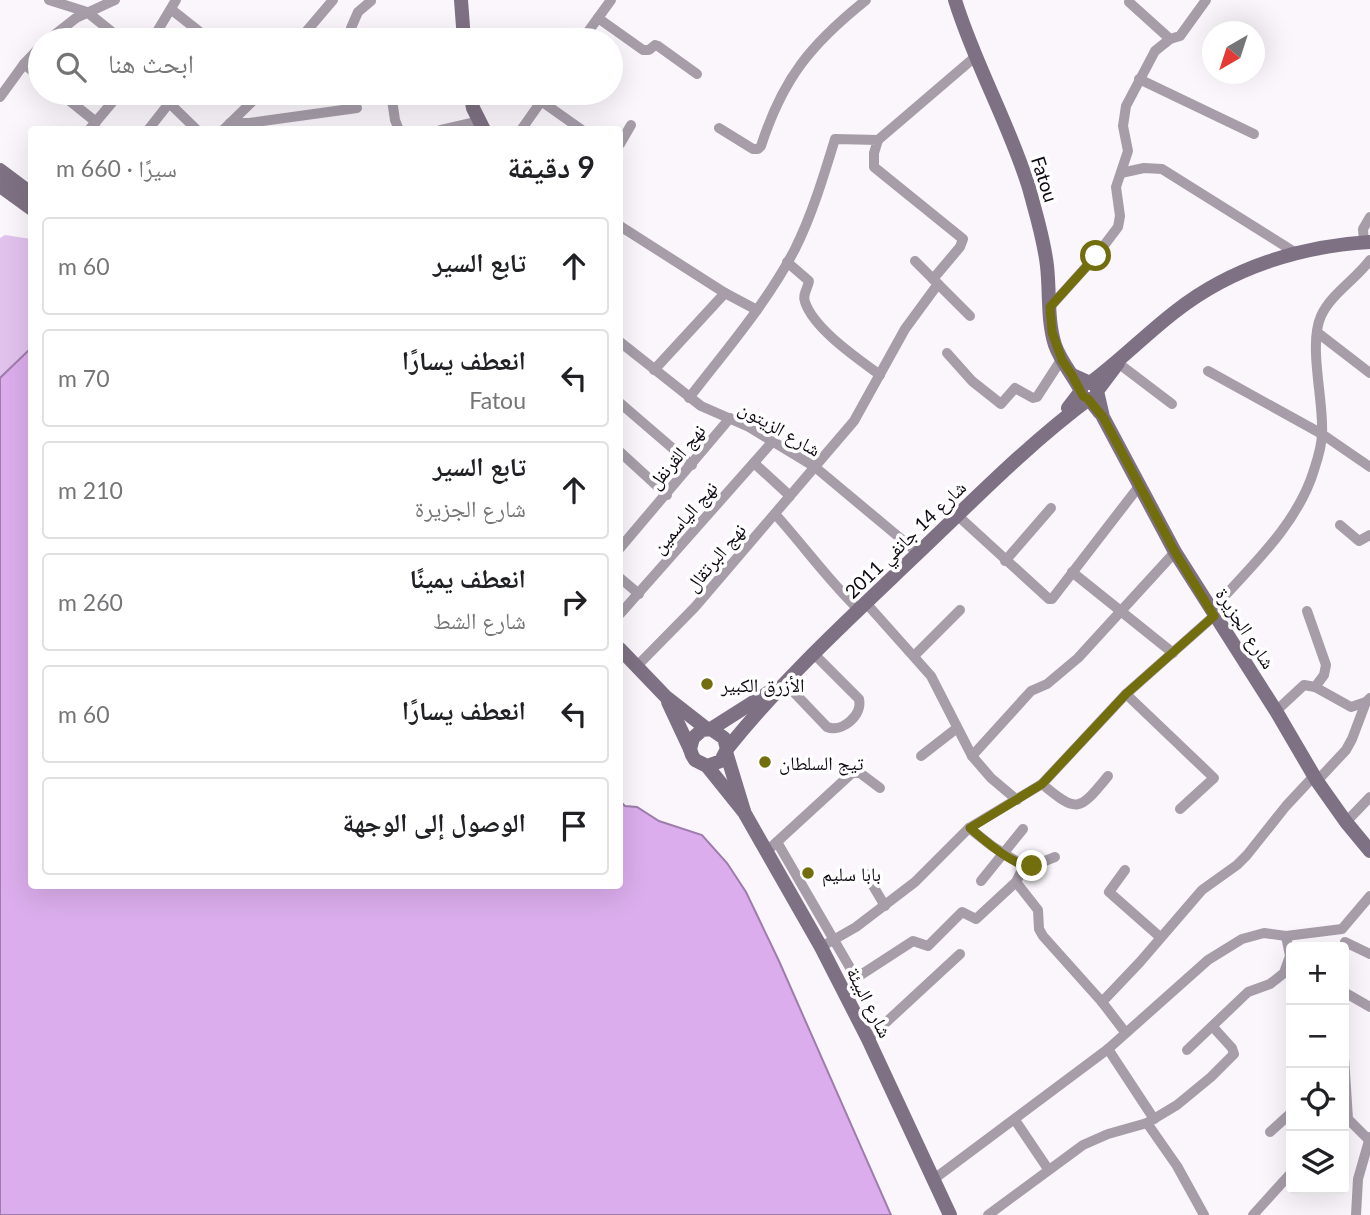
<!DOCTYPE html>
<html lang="ar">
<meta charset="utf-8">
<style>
:root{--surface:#fff;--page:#f2f2f2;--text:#202124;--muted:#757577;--line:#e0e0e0}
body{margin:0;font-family:Lato,"Noto Naskh Arabic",sans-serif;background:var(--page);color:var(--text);direction:rtl}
.controls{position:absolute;right:21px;bottom:21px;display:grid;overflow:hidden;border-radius:7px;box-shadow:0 7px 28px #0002}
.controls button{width:63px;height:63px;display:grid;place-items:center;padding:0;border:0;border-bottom:2px solid var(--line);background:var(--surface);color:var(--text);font:35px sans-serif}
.compass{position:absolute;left:1202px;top:21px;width:63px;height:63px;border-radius:50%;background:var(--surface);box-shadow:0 7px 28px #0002;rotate:219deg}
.stop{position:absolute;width:21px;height:21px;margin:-16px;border:5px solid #726e0e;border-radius:50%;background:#fff}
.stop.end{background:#726e0e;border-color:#fff;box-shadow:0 2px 7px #0008}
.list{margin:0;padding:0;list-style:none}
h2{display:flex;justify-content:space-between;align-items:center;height:91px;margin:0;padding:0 28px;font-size:30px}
h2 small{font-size:23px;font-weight:400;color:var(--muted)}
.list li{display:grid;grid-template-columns:46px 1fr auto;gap:21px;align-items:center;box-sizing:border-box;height:98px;margin:0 14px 14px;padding:0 14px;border:2px solid var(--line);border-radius:7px}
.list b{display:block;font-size:26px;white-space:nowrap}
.list p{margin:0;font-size:23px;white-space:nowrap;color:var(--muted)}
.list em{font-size:23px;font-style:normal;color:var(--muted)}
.icon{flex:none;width:38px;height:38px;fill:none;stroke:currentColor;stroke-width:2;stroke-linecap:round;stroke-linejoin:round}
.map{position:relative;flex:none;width:1370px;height:1215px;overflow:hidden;direction:ltr}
.search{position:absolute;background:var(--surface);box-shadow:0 7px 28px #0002;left:28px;top:28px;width:595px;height:77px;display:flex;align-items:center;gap:18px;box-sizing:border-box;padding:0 24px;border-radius:38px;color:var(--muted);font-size:26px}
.panel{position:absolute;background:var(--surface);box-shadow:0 7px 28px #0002;left:28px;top:126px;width:595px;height:763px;border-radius:7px;direction:rtl}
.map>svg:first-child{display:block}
.green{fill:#e1c2ed}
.water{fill:#dbadec;stroke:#9e7cab;stroke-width:2}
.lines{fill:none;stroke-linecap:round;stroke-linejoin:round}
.street{stroke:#a69da9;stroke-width:10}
.secondary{stroke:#7e7183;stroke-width:14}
.route{stroke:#726e0e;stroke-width:9}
.poi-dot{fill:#726e0e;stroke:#fff;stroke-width:2.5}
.labels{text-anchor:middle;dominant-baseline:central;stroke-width:7;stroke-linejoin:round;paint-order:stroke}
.street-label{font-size:19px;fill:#0f0812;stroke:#fff}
.poi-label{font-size:19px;fill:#0f0812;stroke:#fff;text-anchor:start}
</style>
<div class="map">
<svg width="1370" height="1215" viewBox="0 0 1370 1215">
<rect width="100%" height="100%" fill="#faf6fc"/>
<polygon class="green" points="5,235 31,239 31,348 0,378 0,238"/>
<polygon class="water" points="31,348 32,886 620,886 620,801 625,806 637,807 659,821 702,835 727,863 746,892 779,961 891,1215 0,1215 0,378"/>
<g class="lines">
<g class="street">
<polyline points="49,0 87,12 122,40"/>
<polyline points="1129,2 1170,39"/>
<polyline points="172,10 210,40"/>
<polyline points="598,18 643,50 649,50 655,45 658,46 697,74"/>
<polyline points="48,40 76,18 115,0"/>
<polyline points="152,40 176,0"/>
<polyline points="299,40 333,0"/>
<polyline points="357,40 351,28 358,12 371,1"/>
<polyline points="582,40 611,0"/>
<polyline points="24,64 40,77"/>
<polyline points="1139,79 1254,134"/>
<polyline points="60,93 96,122"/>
<polyline points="159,93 197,130"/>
<polyline points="391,93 395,120 399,130"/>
<polyline points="0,97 24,64 40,47"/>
<polyline points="541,101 582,130"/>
<polyline points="230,123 249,123 357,108"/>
<path d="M719 128 753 149H758L761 146C783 78 811 44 866 0"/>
<polyline points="89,130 120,93"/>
<polyline points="148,130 170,102"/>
<polyline points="223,130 261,93"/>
<polyline points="440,130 479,121"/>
<polyline points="521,130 547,93"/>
<polyline points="878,140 975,57"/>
<polyline points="620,144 631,125"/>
<polyline points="1121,173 1144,168 1162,169 1296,253"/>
<polyline points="620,226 725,293 757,310"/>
<polyline points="1364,242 1363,229 1370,217"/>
<polyline points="915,261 970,316"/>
<path d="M787 262 809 281C808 288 802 295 805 302 814 329 857 358 880 375"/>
<polyline points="1050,307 1096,256 1118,227 1120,216 1116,187 1128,151 1123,126 1126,106 1155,51 1170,39 1180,36 1206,0"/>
<polyline points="1318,333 1370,373"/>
<polyline points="620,342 701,406 749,427 815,467 918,553"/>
<polyline points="947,353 972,381 1001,404 1015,388 1033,398 1037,397 1061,360"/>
<polyline points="1118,363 1172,404"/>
<polyline points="654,370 725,293"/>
<polyline points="1208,371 1322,434 1370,467"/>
<path d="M689 398C726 350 767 303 795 249 812 215 824 175 835 139L878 140 874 153V167L963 239 960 247 933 279"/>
<polyline points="620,403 692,465"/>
<polyline points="620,452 667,495"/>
<polyline points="754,463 790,496"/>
<path d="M775 514C804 546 828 580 859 610"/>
<polyline points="957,515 1049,599 1052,599 1140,485"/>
<polyline points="1340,525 1359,541 1370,535"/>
<polyline points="620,548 730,418"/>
<polyline points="1005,561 1051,508"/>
<polyline points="1072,572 1173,653"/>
<polyline points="620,578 639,594"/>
<polyline points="866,603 931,676 972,756 991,778 1017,800"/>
<path d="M1211 611C1249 568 1297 526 1314 470 1318 458 1322 445 1322 433 1324 401 1308 345 1321 316 1331 294 1356 279 1370 260"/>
<polyline points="1307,611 1326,665 1324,675 1315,687"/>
<polyline points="620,614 773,441"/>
<polyline points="914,656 960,610"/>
<polyline points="637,666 695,607 854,421 905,329 938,284"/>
<path d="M785 683 827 727C842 733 863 715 859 699L815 655"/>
<polyline points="1126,694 1214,778 1180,809"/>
<polyline points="1276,711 1304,685 1315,687 1351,707 1366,702 1370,698"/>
<polyline points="921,756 957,728"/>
<polyline points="972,756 1031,691 1047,684 1078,658 1175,552"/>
<polyline points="1317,781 1346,750 1352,739 1366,702"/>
<path d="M1042 784C1078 814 1079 811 1108 776"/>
<polyline points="1346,822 1370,797"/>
<polyline points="969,828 992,846 1024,866 1016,882 1038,910 1039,929 1043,936 1102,1002 1125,1032"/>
<polyline points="777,842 856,978 913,941 928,946 962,912 976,919 1016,882"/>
<polyline points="767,851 852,773 860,773 880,788"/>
<polyline points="1024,866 1032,866 1055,857"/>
<polyline points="1125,870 1109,892 1160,937"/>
<polyline points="866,874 885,906"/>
<polyline points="981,881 1023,829"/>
<polyline points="1345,942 1370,954"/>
<polyline points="821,947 856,927 915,882 969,828 1042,784 1126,694 1214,616"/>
<polyline points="1344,992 1370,1007"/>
<polyline points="1102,1002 1140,962 1202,890 1237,865 1247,855 1286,806 1314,776"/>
<polyline points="868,1039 960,954"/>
<polyline points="1108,1049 1154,1119"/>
<polyline points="1187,1050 1248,992 1270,984 1284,973 1290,956 1286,936"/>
<polyline points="1344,1057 1348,1119 1368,1139"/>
<polyline points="1015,1120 1048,1169"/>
<polyline points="1147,1123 1177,1166 1204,1215"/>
<polyline points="1270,1132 1291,1113"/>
<polyline points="934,1179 1108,1049 1208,960 1242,939 1264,933 1286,936 1342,929 1370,896"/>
<polyline points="988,1215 1083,1145 1108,1134 1147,1123 1177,1105 1211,1077 1234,1054 1232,1048 1213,1027"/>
<polyline points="1253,1215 1291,1173"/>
<polyline points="1356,1215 1358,1179 1370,1137"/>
</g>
<g class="secondary">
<polyline points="461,0 464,40"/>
<path d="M955 0C975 65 1009 123 1029 188 1036 214 1044 239 1047 266 1050 292 1047 320 1055 345 1061 362 1073 375 1081 391L1068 408"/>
<polyline points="470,93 473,108 484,130"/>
<polyline points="0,170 32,194"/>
<polyline points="0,186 32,209"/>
<polyline points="1118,363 1097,391 1103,417 1175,552 1276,711 1317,781 1346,822 1370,851"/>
<path d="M1072 375 1090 383C1120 361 1146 334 1176 311 1231 268 1300 246 1370 242"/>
<polyline points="620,649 666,697 707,729"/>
<polyline points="668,702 690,749"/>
<polyline points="711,729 769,692"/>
<path d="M727 749C783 679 851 617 916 555 972 502 1026 446 1089 399L1100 413"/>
<polyline points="726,752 744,811"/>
<polyline points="707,766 721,761 727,749 724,738 711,729 702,730 693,738 690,749 692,755 695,760 707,766 744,812 821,947 868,1039 950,1215"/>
</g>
</g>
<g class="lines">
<path class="route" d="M1032 866C1014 867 984 840 970 828L1042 784 1126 694 1214 616 1175 552 1103 417 1088 399 1083 396 1072 375 1062 360 1052 332 1050 307 1096 256"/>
</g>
<g class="poi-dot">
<circle cx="707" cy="684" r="7"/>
<circle cx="765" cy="762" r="7"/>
<circle cx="808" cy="873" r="7"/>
</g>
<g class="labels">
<g class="street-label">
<text transform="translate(1045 179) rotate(72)">Fatou</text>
<text transform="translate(780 428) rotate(30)">شارع الزيتون</text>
<text transform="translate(676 456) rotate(-50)">نهج القرنفل</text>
<text transform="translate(684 517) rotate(-49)">نهج الياسمين</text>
<text transform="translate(905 539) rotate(-44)">شارع 14 جانفي 2011</text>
<text transform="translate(715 557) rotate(-50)">نهج البرتقال</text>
<text transform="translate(1246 628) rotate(57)">شارع الجزيرة</text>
<text transform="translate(870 1002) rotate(63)">شارع البيئة</text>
</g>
<g class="poi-label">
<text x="721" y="684">الأزرق الكبير</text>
<text x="779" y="762">تيج السلطان</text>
<text x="822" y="873">بابا سليم</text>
</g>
</g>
</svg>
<div class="controls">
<button>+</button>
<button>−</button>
<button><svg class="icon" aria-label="locate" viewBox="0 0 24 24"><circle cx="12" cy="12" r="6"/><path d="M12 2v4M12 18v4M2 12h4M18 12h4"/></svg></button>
<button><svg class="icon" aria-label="layers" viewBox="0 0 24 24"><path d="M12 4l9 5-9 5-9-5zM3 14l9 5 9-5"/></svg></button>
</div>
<svg class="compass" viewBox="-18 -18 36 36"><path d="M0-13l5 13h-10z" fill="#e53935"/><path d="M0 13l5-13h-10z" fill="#757577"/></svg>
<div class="stop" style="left:1096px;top:256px"></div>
<div class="stop end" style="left:1032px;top:866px"></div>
<div class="search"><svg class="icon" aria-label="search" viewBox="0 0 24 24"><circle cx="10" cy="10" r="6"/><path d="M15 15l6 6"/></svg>ابحث هنا</div>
<section class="panel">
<h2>9 دقيقة<small>سيرًا · 660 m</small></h2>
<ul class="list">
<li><svg class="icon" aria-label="ahead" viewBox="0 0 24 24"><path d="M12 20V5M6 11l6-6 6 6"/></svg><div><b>تابع السير</b></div><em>60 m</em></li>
<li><svg class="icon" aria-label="left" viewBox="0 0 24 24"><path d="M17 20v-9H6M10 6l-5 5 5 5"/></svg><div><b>انعطف يسارًا</b><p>Fatou</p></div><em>70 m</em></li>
<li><svg class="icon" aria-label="ahead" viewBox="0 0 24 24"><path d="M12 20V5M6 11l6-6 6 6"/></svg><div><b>تابع السير</b><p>شارع الجزيرة</p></div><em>210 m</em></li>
<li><svg class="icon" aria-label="right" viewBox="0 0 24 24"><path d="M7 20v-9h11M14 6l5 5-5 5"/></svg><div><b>انعطف يمينًا</b><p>شارع الشط</p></div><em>260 m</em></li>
<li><svg class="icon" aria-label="left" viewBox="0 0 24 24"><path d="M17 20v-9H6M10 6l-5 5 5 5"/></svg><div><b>انعطف يسارًا</b></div><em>60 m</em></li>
<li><svg class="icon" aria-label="arrive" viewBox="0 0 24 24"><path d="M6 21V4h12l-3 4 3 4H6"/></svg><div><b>الوصول إلى الوجهة</b></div></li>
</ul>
</section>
</div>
